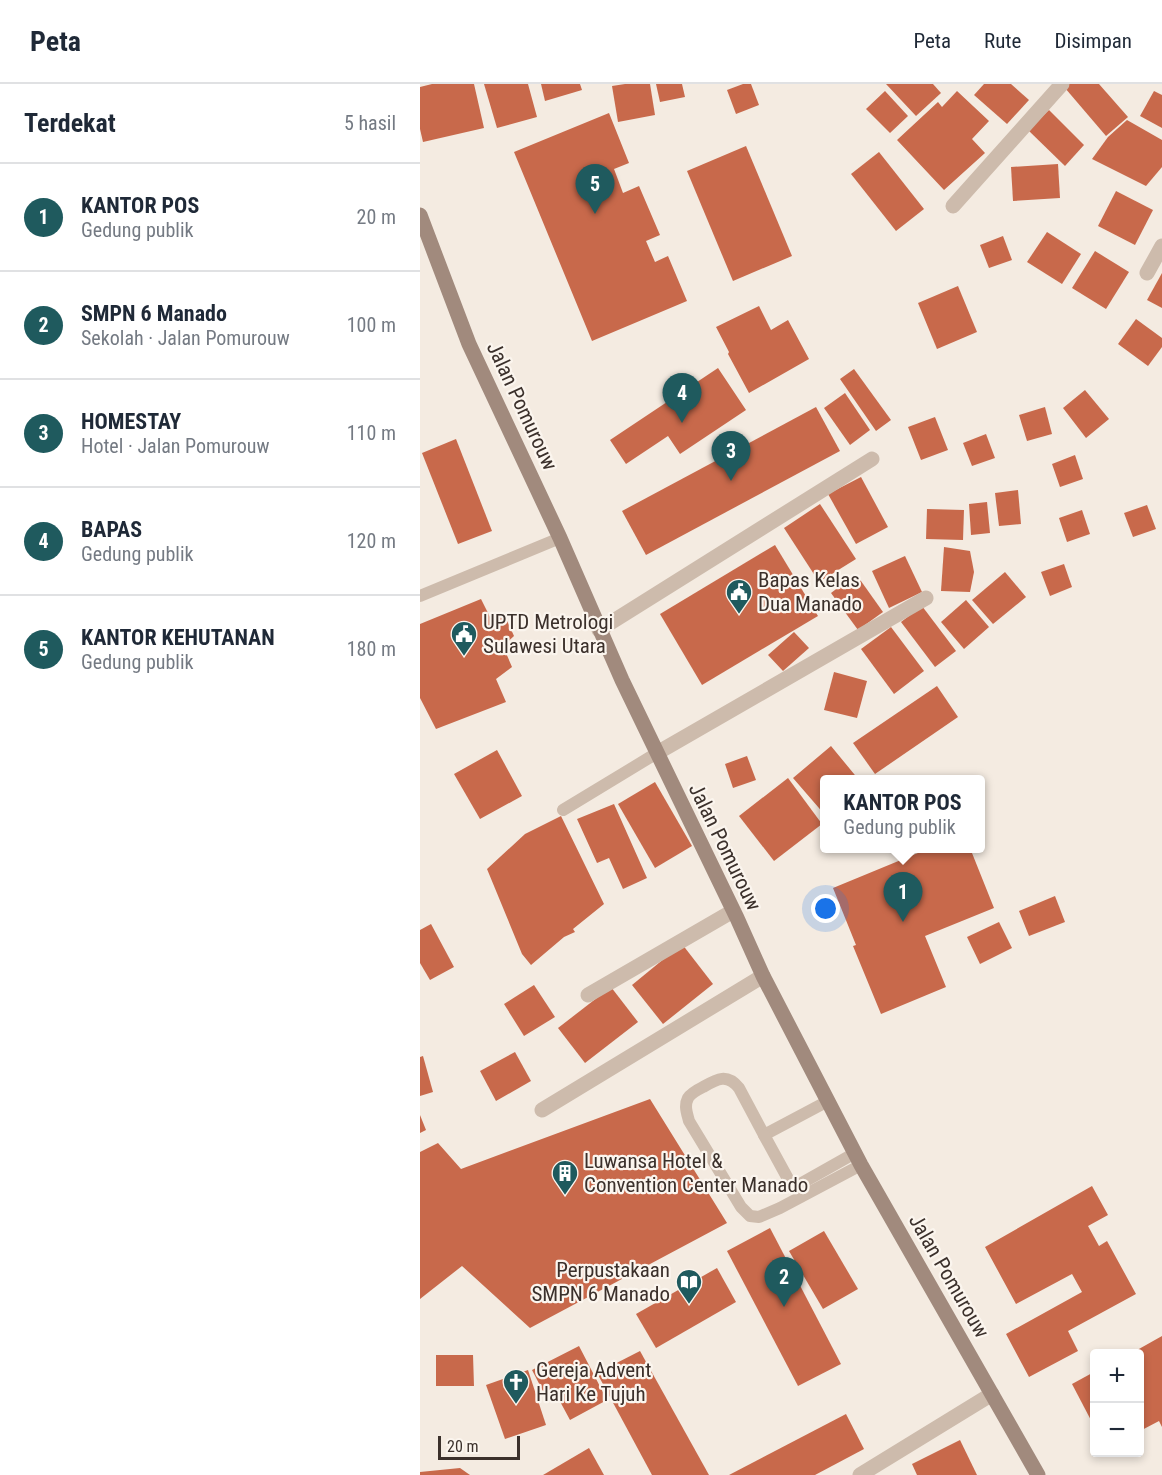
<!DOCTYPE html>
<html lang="id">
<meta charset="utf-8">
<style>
:root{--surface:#fff;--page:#f6f6f7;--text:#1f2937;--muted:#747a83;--line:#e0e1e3;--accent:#1f5a5e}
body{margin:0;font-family:"Roboto Condensed",sans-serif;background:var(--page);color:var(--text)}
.controls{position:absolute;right:18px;bottom:18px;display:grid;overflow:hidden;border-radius:6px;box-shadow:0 3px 9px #0003}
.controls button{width:54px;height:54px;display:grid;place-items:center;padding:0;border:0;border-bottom:2px solid var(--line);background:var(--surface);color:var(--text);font:30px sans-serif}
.scale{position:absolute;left:18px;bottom:15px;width:82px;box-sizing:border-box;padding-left:6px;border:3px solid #3b302b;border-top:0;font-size:16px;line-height:21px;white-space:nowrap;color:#3b302b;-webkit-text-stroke:4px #fbf5ee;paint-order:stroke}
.you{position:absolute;left:406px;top:825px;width:21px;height:21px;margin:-15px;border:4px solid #fff;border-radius:50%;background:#1a73e8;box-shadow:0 0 0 9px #1a73e833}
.badge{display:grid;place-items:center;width:39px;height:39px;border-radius:50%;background:var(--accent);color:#fff;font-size:20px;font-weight:700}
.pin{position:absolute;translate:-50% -50px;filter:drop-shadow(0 2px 3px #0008)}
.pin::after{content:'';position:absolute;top:32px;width:21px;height:18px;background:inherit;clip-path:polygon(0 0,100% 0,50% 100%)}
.popup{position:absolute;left:400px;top:691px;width:165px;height:78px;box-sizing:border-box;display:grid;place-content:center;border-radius:6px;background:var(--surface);filter:drop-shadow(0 2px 4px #0005);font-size:20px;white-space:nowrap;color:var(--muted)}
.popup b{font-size:22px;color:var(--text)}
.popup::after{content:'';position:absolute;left:50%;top:100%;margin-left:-12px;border:12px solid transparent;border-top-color:var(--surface)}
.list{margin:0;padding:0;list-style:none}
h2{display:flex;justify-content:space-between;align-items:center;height:78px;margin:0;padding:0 24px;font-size:26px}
h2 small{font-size:20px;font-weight:400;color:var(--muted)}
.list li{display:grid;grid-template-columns:39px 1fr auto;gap:18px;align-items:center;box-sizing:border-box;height:108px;padding:0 24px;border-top:2px solid var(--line)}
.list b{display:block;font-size:22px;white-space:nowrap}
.list p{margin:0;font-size:20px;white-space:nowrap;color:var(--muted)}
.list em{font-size:20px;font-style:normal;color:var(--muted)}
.map{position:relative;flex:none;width:742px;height:1391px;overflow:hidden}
header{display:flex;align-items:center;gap:36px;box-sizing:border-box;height:84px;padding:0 30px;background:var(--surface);border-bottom:2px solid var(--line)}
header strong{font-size:28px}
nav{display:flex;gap:33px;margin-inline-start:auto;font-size:21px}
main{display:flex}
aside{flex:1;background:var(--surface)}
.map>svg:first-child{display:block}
.building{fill:#c8694b}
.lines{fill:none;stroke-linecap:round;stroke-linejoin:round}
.lane{stroke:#cdbbac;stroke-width:12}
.street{stroke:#cdbbac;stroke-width:15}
.secondary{stroke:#a18a7d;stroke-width:15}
.labels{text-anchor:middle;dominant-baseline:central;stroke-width:4.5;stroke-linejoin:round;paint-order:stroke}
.street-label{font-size:21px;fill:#3b302b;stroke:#fbf5ee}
.poi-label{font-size:21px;fill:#3b302b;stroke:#fbf5ee;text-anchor:start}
</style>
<header>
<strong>Peta</strong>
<nav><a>Peta</a><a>Rute</a><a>Disimpan</a></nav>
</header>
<main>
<aside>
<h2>Terdekat<small>5 hasil</small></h2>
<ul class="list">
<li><span class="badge">1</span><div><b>KANTOR POS</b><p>Gedung publik</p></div><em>20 m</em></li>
<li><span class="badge">2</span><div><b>SMPN 6 Manado</b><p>Sekolah · Jalan Pomurouw</p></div><em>100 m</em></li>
<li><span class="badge">3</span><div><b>HOMESTAY</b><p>Hotel · Jalan Pomurouw</p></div><em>110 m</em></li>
<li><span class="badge">4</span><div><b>BAPAS</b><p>Gedung publik</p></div><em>120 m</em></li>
<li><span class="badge">5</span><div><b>KANTOR KEHUTANAN</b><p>Gedung publik</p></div><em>180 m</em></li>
</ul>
</aside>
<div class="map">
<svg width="742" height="1391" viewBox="0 0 742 1391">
<rect width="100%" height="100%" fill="#f4ebe1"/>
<g class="building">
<polygon points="12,0 54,0 64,44 3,58 0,45 0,3"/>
<polygon points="64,0 108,0 117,33 77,44"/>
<polygon points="121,0 160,0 162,6 125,17"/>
<polygon points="205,0 230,0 235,31 198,38 192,2"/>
<polygon points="236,0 262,0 265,13 240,18"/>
<polygon points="323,0 331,0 339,21 316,30 307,6"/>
<polygon points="466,0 513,0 521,9 496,32"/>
<polygon points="564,0 591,0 609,16 587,40 554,11"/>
<polygon points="649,0 679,0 708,33 686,52 645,4"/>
<polygon points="465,7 488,32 470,49 446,25"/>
<polygon points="537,7 569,37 552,55 565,69 524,106 477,56 518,18 522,23"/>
<polygon points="734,7 742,11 742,44 720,32"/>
<polygon points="629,26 664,61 645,82 608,46"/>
<polygon points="189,29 209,79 194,85 203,109 219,102 240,151 226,157 235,178 248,172 267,217 172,257 94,68"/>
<polygon points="707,36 742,56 742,83 726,102 672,75 688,53"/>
<polygon points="326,62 372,172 313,197 267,87"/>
<polygon points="459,68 504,125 476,147 431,90"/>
<polygon points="638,80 640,114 593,117 591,83"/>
<polygon points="696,107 733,126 715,161 678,142"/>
<polygon points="627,148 661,170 642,200 607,178"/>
<polygon points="583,152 592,176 569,184 560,161"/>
<polygon points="675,167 709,188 686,225 652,204"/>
<polygon points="742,189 742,224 727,216"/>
<polygon points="538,202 557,248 517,265 498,219"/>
<polygon points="339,222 351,246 368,236 389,275 329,309 308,270 309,268 296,243"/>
<polygon points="716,235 742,254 742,263 728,282 698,260"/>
<polygon points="298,284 326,326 260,370 248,352 206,380 190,356"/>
<polygon points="434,285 471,336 456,347 420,295"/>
<polygon points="665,306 689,335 666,354 643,324"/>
<polygon points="425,309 450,346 430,361 404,324"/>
<polygon points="396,323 420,367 226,471 202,427"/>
<polygon points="625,323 632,350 607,357 599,331"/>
<polygon points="515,333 528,366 501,376 488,343"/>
<polygon points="566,350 575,374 552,382 543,359"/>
<polygon points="36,355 72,447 38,460 2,369"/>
<polygon points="655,371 663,395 640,403 632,380"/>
<polygon points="441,393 468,443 436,460 408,410"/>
<polygon points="598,406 601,440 579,442 575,409"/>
<polygon points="567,418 570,449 551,451 549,420"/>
<polygon points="400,420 436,475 399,498 364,444"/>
<polygon points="727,421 736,445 713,453 704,429"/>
<polygon points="507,425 544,426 543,456 506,455"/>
<polygon points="662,426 670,450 647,458 639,434"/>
<polygon points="355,461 398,532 282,601 240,530"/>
<polygon points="524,463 550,467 554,488 550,508 521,507"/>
<polygon points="485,472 502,508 469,524 452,487"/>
<polygon points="644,480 652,503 630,512 621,488"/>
<polygon points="585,488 606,513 573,540 552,516"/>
<polygon points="436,490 463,528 438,546 411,509"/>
<polygon points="61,515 70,533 84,530 94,552 83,562 92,583 76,595 86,618 16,645 0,614 0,540"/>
<polygon points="546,516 569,543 544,565 521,538"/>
<polygon points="502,522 536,567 515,583 481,538"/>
<polygon points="471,543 504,587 474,610 441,565"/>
<polygon points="374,548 389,564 363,587 348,571"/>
<polygon points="414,588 447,597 437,634 404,626"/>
<polygon points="517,602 538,633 455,690 433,659"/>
<polygon points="411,662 439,696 405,696 405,731 373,694"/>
<polygon points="77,666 102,712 60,735 34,690"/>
<polygon points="327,672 336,696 313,704 305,680"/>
<polygon points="368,694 402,740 354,777 319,732"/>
<polygon points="235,698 272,762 235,784 198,720"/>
<polygon points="194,720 227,794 203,805 189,774 177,779 157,735"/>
<polygon points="141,732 184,820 153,845 155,848 144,853 111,881 102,870 67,785 105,750"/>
<polygon points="510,764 550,764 574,824 505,852 526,903 461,930 433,862 436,861 413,804"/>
<polygon points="635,812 645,838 609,852 599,827"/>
<polygon points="579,838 592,864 560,880 547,853"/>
<polygon points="11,840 34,883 10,896 0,879 0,846"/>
<polygon points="262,860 293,900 243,940 212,901"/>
<polygon points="114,901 135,933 104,952 84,920"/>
<polygon points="191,903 218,938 165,979 138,944"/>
<polygon points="95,968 111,997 76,1017 60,987"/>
<polygon points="3,972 13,1008 0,1012 0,973"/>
<polygon points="230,1015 307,1139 110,1244 42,1182 0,1215 0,1068 18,1059 41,1085"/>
<polygon points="0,1031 6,1046 0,1049"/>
<polygon points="672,1102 688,1131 668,1142 679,1162 687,1157 716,1210 648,1247 658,1267 609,1293 586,1250 662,1208 652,1190 596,1220 565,1163"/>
<polygon points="350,1144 421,1280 378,1302 307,1167"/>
<polygon points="404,1147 438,1205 403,1225 369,1167"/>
<polygon points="297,1184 316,1218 236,1264 216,1230"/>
<polygon points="742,1252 742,1343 739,1337 720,1347 720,1270 710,1270"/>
<polygon points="159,1262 187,1316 150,1336 136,1310 127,1315 112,1286"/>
<polygon points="220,1267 289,1391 232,1391 177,1289"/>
<polygon points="16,1271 53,1271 54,1302 16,1302"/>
<polygon points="108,1286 126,1341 85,1355 66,1301"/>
<polygon points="674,1288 674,1342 652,1300"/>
<polygon points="426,1330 444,1365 395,1391 309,1391"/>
<polygon points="540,1356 557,1391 497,1391 492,1380"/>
<polygon points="169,1364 184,1391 123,1391"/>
<polygon points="40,1384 50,1391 0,1391 0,1388"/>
</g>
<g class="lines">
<g class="lane">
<polyline points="0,512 140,454"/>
<polyline points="143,726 237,669"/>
<path d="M408 1017 344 1051 319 1004C307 989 297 995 283 1003 277 1006 271 1009 268 1014 264 1022 267 1029 269 1037L321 1123 330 1132 339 1133 360 1124 441 1081"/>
<polyline points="344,1051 373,1104 435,1069"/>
</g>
<g class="street">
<polyline points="533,122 642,0"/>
<polyline points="727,189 742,162"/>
<polyline points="179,546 452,375"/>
<polyline points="237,669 506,514"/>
<polyline points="168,911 313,827"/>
<polyline points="122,1026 343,892"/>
<polyline points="440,1391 572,1310"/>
</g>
<polyline class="secondary" points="0,131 49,260 140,454 202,596 317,834 343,892 441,1081 618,1391"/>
</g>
<defs>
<g id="civic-pin" transform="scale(1.35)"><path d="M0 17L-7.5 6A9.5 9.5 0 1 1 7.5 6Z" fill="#1f5a5e" stroke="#fbf5ee"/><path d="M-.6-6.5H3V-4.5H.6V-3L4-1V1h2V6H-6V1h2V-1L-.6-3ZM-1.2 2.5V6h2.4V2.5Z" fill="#fff"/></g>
<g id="building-pin" transform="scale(1.35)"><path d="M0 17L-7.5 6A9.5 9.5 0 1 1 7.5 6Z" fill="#1f5a5e" stroke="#fbf5ee"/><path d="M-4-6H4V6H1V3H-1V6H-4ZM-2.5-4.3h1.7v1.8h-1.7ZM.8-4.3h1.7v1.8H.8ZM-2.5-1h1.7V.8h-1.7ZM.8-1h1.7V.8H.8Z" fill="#fff"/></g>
<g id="library-pin" transform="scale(1.35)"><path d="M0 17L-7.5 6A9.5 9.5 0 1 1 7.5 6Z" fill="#1f5a5e" stroke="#fbf5ee"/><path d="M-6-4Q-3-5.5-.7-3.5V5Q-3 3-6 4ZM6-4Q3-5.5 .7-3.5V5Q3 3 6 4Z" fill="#fff"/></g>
<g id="church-pin" transform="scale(1.35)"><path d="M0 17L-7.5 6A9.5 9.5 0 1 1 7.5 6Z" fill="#1f5a5e" stroke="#fbf5ee"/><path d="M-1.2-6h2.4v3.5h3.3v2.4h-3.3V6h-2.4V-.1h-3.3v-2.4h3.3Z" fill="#fff"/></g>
</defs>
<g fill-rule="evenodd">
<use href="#civic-pin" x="319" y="508"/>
<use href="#civic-pin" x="44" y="550"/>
<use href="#building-pin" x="145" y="1089"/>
<use href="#library-pin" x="269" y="1198"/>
<use href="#church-pin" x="96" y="1298"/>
</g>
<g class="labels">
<g class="street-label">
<text transform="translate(102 322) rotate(65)">Jalan Pomurouw</text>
<text transform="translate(305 763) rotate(64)">Jalan Pomurouw</text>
<text transform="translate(529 1192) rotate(60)">Jalan Pomurouw</text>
</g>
<g class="poi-label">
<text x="338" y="496">Bapas Kelas<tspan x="338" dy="24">Dua Manado</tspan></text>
<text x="63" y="538">UPTD Metrologi<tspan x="63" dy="24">Sulawesi Utara</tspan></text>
<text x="164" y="1077">Luwansa Hotel &amp;<tspan x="164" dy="24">Convention Center Manado</tspan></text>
<text x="250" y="1186" text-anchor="end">Perpustakaan<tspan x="250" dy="24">SMPN 6 Manado</tspan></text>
<text x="116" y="1286">Gereja Advent<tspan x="116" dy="24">Hari Ke Tujuh</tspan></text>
</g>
</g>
</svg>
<div class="controls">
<button>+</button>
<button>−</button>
</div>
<div class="scale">20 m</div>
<div class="you"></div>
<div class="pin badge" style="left:483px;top:838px">1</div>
<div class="popup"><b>KANTOR POS</b>Gedung publik</div>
<div class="pin badge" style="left:364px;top:1223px">2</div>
<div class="pin badge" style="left:311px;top:397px">3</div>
<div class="pin badge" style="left:262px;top:339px">4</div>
<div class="pin badge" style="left:175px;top:130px">5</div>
</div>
</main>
